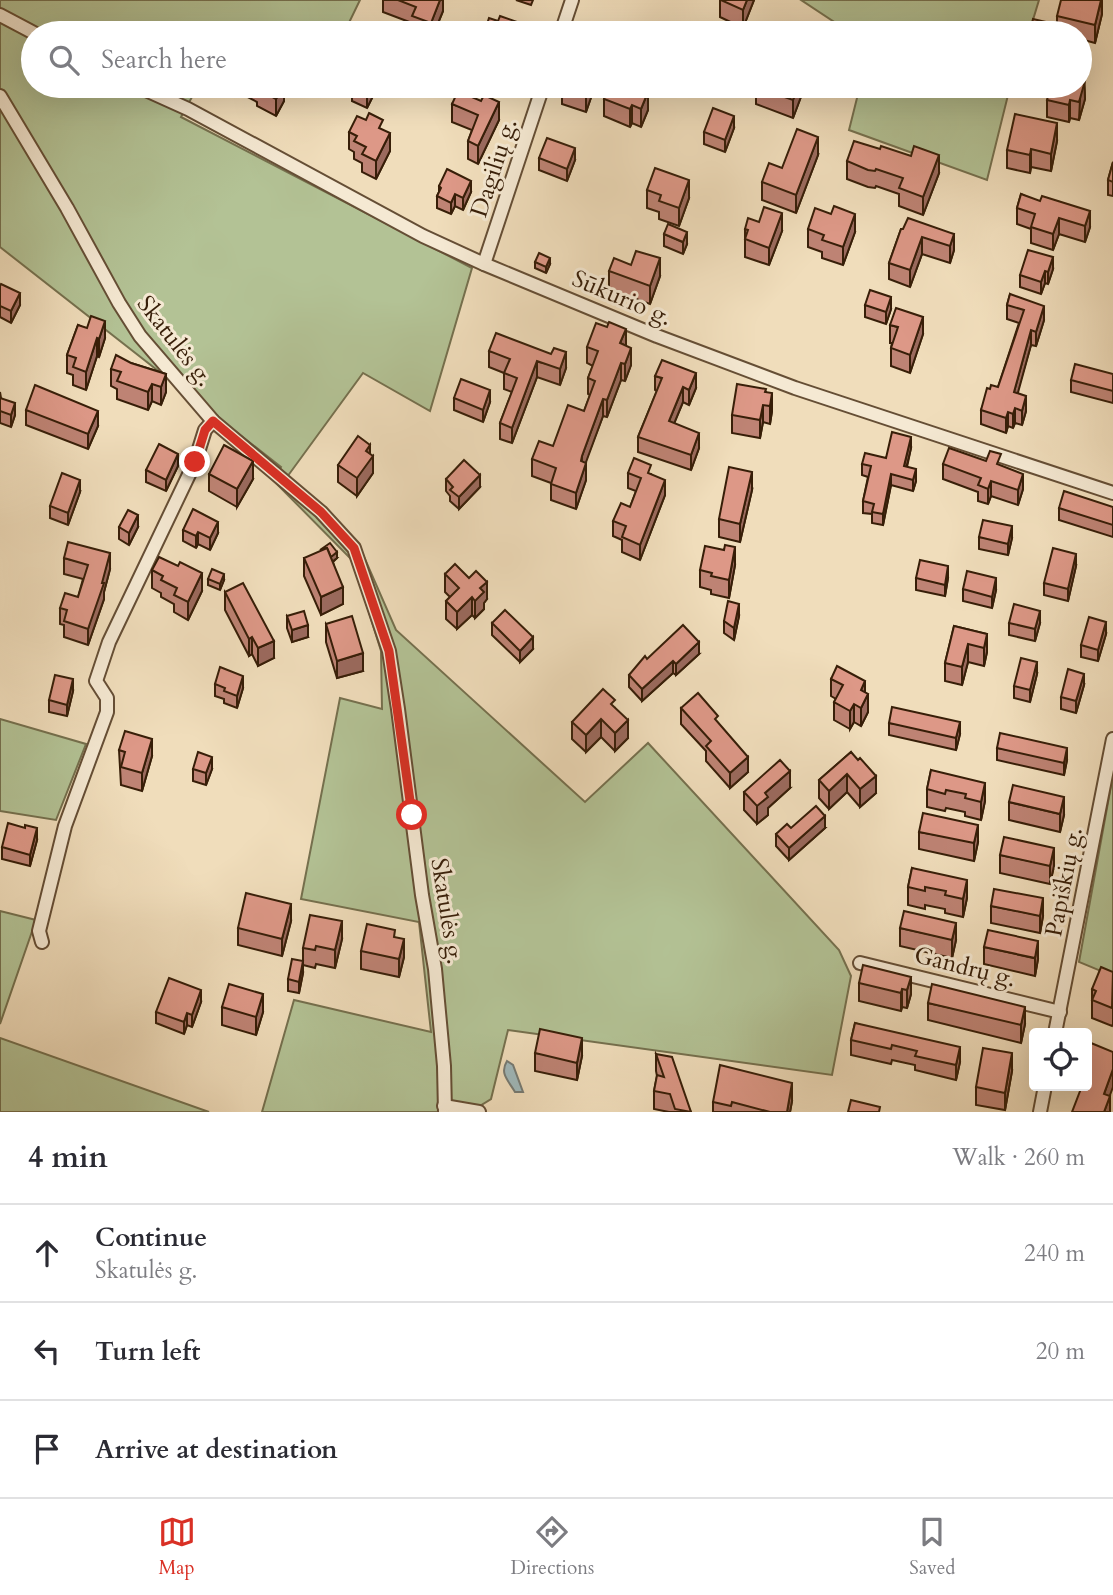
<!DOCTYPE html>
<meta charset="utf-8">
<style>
:root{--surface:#fff;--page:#f7f7f7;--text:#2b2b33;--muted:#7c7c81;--line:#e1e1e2;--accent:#d93025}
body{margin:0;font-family:Cardo,serif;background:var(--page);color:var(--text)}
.controls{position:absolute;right:21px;bottom:21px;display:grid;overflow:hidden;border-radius:7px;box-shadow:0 7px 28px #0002}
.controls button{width:63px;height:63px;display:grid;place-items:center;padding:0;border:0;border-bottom:2px solid var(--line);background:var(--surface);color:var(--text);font:35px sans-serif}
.stop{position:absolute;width:21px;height:21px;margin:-16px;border:5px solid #d93025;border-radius:50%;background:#fff}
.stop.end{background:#d93025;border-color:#fff;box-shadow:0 2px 7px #0008}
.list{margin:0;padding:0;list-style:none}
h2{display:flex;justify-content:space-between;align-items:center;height:91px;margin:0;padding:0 28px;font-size:30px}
h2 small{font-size:23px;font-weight:400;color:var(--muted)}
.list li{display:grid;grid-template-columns:46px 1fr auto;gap:21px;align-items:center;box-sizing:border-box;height:98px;padding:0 28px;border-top:2px solid var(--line)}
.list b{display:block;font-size:26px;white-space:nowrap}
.list p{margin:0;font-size:23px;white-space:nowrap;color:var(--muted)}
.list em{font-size:23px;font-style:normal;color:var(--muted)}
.icon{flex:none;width:38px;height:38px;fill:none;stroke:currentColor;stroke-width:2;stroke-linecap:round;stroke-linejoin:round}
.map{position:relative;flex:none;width:1113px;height:1112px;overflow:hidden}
.search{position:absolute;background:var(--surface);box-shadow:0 7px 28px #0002;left:21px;right:21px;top:21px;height:77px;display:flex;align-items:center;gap:18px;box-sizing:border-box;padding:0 24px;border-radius:38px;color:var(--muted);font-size:26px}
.sheet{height:385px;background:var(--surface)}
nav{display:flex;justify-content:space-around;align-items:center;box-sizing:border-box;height:98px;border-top:2px solid var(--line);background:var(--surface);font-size:19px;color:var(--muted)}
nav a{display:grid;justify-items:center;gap:4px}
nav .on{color:var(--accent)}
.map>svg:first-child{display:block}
.green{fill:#b3c295;stroke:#75704e;stroke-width:2}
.water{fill:#a0b9bc;stroke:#767b74;stroke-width:2}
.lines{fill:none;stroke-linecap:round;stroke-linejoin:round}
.minor-casing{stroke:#654e35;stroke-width:16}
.minor{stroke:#f5e9d3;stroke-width:12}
.wall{fill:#be8374;stroke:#371e08;stroke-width:2}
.shaded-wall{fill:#9b6a5e;stroke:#371e08;stroke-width:2}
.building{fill:#dd9887;stroke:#371e08;stroke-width:2}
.route{stroke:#d93025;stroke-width:9}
.labels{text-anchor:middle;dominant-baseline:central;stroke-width:6;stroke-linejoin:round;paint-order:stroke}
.street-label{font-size:24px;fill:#371e08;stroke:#f5e9d3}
</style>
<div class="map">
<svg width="1113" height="1112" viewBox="0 0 1113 1112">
<rect width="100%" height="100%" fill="#f0ddbb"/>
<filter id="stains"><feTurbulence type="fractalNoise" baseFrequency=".00286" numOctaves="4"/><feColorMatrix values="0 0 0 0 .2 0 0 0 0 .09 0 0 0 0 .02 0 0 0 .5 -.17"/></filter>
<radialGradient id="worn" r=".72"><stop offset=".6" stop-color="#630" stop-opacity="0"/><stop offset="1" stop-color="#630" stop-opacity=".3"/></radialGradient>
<g class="green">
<polygon points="0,0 360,0 344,33 33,33 33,86 198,86 181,117 472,268 430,411 363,373 287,477 358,543 396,630 585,802 648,743 839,950 851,976 832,1075 508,1030 491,1099 470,1112 262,1112 294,1000 431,1032 419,922 301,899 340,698 382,709 381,651 353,561 273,480 281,467 0,247"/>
<polygon points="801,0 1039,0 1029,33 851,33"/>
<polygon points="860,86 1007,86 1010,87 987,180 849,130"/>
<polygon points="0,719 86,744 56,820 0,811"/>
<polygon points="1113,775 1113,976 1079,962"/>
<polygon points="0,911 36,920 0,1024"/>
<polygon points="0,1038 209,1112 0,1112"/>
</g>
<path class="water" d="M507 1061 513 1065 523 1092H515C509 1081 499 1074 507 1061Z"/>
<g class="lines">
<g class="minor-casing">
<g id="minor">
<polyline points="0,15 34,33"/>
<polyline points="561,33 572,0"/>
<polyline points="137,86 188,109 423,236 484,264 657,336 795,388 1113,493"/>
<polyline points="0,96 67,208 119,303 140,336 213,421 321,512 354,548 389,651 398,709 422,895 435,969 444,1066 445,1112"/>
<polyline points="484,264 543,86"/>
<polyline points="42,942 39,931 65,826 107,712 107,698 96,681 109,642 195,462 205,430 213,421"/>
<polyline points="860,963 1060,1012"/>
<polyline points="1055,1033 1113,739"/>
<polyline points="444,1106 479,1112"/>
<polyline points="1040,1112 1045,1086"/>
</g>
</g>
<use href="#minor" class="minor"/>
</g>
<g class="wall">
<polygon points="383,0 443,0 443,11 434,33 412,33 412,23 383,12"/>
<polygon points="516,0 533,0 531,5"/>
<polygon points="720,0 754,0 743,28 720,17"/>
<polygon points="1102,0 1102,14 1095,43 1080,39 1080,33 1057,33 1057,16"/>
<polygon points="1084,81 1085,99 1079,120 1070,118 1069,122 1047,117 1047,100 1055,90"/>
<polygon points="218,86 284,86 284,101 276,116 257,106 257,102 238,92 237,95"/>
<polygon points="352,86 392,86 387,96 376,90 367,108 352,101"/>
<polygon points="562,86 595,86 586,112 562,104"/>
<polygon points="641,86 641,90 648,110 641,127 632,123 630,127 604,116 604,99"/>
<polygon points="756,86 805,86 793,118 756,104"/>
<polygon points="452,104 499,120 478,164 468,159 468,141 472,130 452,122"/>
<polygon points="734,128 725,152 704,144 704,132"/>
<polygon points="383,130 390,151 376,179 362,172 362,163 354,159 354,152 349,149 349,132"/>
<polygon points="1057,141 1051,171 1031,167 1030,173 1007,168 1007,150"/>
<polygon points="818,155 796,213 762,200 762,182"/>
<polygon points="539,158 575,160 567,181 539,170"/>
<polygon points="847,161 939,173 923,215 899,206 899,194 876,186 875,188 868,187 847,179"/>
<polygon points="1113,162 1113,196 1108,195 1108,180"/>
<polygon points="439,186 471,192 463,210 455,206 451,214 437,208 437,196 439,192"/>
<polygon points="647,190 689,198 679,226 659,219 659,212 647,208"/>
<polygon points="1021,194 1090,227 1085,242 1059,234 1053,250 1031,243 1031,229 1017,224 1017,208"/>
<polygon points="745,229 782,231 769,265 745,257"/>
<polygon points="808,229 855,232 843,265 822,258 822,252 808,247"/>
<polygon points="901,229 954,234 954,250 950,263 922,254 910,287 889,279 889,263"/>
<polygon points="664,234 687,244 683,254 664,246"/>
<polygon points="535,262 550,264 546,273 535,268"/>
<polygon points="1053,269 1048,284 1045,283 1041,294 1020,287 1020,275"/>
<polygon points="609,271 660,276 650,304 609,289"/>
<polygon points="0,286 20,305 11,323 0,317"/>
<polygon points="1010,294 1044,320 1036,346 1031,345 1017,393 1026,411 1022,425 1015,423 1013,428 1008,426 1006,433 981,424 981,410 990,389 998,387 1019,323 1007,319 1007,305"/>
<polygon points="865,305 891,309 886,324 865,317"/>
<polygon points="78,325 105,338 99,357 97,356 86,390 73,385 73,375 67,373 67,355"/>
<polygon points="890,325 923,334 910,373 891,366 891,348 892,343 890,343"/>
<polygon points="626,346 631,365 625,381 621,380 607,417 603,416 585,463 586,480 576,509 551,500 551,483 532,476 532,459 553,446 584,411 590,395 588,394 588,378 593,366 587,363 587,347"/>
<polygon points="489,351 566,368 560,385 537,377 512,443 500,439 500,423 512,392 504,389 504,373 489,367"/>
<polygon points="131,363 166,374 166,392 161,405 152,401 148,410 117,399 117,389 111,386 111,369"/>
<polygon points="1113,374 1113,403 1071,392 1071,380"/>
<polygon points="655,376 696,388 689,405 683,402 674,423 699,448 691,470 638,452 638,437 657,391 655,390"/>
<polygon points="0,392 1,398 15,415 11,427 0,423"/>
<polygon points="766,392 772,411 770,424 763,422 760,438 732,433 732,415"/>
<polygon points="454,398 490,402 483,422 454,410"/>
<polygon points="26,410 98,426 88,449 26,425"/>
<polygon points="911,448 907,467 916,481 913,491 891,485 883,525 872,523 872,514 863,513 863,501 868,477 862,475 862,464 886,458"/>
<polygon points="370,454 373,473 357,496 338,482 338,465"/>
<polygon points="943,464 1001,466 1023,489 1018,505 991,496 988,504 978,501 978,492 943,479"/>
<polygon points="178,466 166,491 146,482 146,470"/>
<polygon points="628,473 651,474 665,495 640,560 622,552 622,540 613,536 613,521 630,507 636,491 628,488"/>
<polygon points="209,474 253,479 237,507 209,491"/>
<polygon points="446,479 480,487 459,509 450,501 450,496 446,491"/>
<polygon points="752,490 740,542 719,537 719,519"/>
<polygon points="80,492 68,525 50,518 50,506"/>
<polygon points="1113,507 1113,537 1059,520 1059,508"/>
<polygon points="119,527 138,527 129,545 119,539"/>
<polygon points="183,530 218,533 210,550 198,544 196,548 183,541"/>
<polygon points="979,537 1012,538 1008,555 979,549"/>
<polygon points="64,558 110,569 104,592 104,599 88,645 64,637 64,625 60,624 60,608 78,597 83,579 64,574"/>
<polygon points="304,558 337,558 333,562 343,604 321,615 304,576"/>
<polygon points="735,565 729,598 711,594 711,590 700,587 700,570"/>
<polygon points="1076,566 1068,601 1044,595 1044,583"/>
<polygon points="152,570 202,591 188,620 174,612 174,604 161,597 161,593 152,588"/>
<polygon points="445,574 487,599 484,603 484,609 475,618 472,615 457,629 446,619 446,601 450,597 445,592"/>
<polygon points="916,578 948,578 945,596 916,590"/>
<polygon points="208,579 224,580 220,590 208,585"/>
<polygon points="963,589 996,590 992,608 963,601"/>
<polygon points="225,592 274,658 258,666 252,654 249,656 225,610"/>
<polygon points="287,616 308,637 292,642 287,628"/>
<polygon points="739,616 734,640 724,633 724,621"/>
<polygon points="492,623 533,649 520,662 492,635"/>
<polygon points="1009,623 1040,623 1035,641 1009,635"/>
<polygon points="326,624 363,671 337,678 326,642"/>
<polygon points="954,626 987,634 987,652 984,666 968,662 962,685 945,681 945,663"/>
<polygon points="1106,634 1098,661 1081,657 1081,645"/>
<polygon points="699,654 676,675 673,673 642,701 629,687 629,675 647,659"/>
<polygon points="1037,674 1030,702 1014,698 1014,686"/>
<polygon points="831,679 865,692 868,712 861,726 854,722 850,729 834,720 834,702 836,699 831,696"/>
<polygon points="215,684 243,688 237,708 224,703 224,699 215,696"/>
<polygon points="1084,685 1076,713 1061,709 1061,697"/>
<polygon points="73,691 67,716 49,712 49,700"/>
<polygon points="615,708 628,738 615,751 601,737 586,752 572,739 572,722"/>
<polygon points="681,708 718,723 748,772 730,788 706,761 706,751 681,724"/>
<polygon points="889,723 960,734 956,750 889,735"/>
<polygon points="997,748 1067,760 1064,775 997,760"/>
<polygon points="119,750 152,756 142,791 121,785"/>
<polygon points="851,752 876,793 860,807 847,792 829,809 819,798 819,780"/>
<polygon points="193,769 212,769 206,785 193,781"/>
<polygon points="931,770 985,801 981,820 965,816 965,812 946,808 945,811 927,807 927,789"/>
<polygon points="790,788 768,808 768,815 757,824 744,810 744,792"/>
<polygon points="1009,802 1064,815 1060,832 1009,820"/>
<polygon points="791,828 825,828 789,860 776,846 776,834"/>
<polygon points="919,832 978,842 974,861 919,849"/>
<polygon points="37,840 30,866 2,859 2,847"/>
<polygon points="1000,855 1054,866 1050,884 1000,873"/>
<polygon points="912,868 967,898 963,917 945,913 945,909 925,905 925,909 908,905 908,887"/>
<polygon points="991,906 1043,916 1040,933 991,923"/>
<polygon points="291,921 282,956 238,945 238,928"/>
<polygon points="900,928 956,940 952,958 900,946"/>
<polygon points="395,938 404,957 399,977 361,969 361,951"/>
<polygon points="342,939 335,968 316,964 315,968 303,965 303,948"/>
<polygon points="984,947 1038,959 1035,976 984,964"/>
<polygon points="1113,972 1113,1024 1112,1026 1092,1018 1092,989"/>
<polygon points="303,973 299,993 288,991 288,979"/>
<polygon points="911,977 911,994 907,1008 902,1007 901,1011 859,1001 859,983"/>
<polygon points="201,1002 192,1027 187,1025 184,1034 156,1023 156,1012"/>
<polygon points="928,1003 1025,1024 1021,1043 928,1020"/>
<polygon points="222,1007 263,1012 256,1035 222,1025"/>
<polygon points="855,1023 960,1062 956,1080 915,1070 915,1065 892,1060 891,1064 851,1055 851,1040"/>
<polygon points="535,1053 582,1056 577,1080 535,1071"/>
<polygon points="656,1054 691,1112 669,1112 654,1109 654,1091 657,1076 656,1071"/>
<polygon points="1012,1071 1005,1110 976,1105 976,1087"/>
<polygon points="792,1101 790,1112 713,1112 713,1102"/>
</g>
<g class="shaded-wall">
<polygon points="440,0 443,0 443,11 434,33 431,33 431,23"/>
<polygon points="747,0 754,0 743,28 743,10"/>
<polygon points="1101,0 1102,14 1095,43 1095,25"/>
<polygon points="1084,68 1085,99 1079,120 1081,80"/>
<polygon points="283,86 284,86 284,101 276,116 276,99"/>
<polygon points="370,86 376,86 376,90 367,108 367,92"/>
<polygon points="387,86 392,86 387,96"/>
<polygon points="589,86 595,86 586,112 586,95"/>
<polygon points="798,86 805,86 793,118 793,100"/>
<polygon points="648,92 648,110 641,127 641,109"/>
<polygon points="1070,100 1070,118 1069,122 1069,105"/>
<polygon points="499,102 499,120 478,164 478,146"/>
<polygon points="632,105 632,123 630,127 630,109"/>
<polygon points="734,116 734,128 725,152 725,140"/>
<polygon points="1057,123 1057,141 1051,171 1051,154"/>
<polygon points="390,133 390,151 376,179 376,161"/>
<polygon points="818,137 818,155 796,213 796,195"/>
<polygon points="575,148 575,160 567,181 567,169"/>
<polygon points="1031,149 1031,167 1030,173 1030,155"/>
<polygon points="939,155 939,173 923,215 923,197"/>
<polygon points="689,180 689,198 679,226 679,208"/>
<polygon points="471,181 471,192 463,210 463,198"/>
<polygon points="455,194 455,206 451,214 451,203"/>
<polygon points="1090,211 1090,227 1085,242 1085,226"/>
<polygon points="782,213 782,231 769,265 769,248"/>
<polygon points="855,214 855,232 843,265 843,247"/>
<polygon points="1059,218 1059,234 1053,250 1053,234"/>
<polygon points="687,232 687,244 683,254 683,242"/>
<polygon points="954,234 954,250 950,263 950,246"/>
<polygon points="922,237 922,254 910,287 910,270"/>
<polygon points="1053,257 1053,269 1048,284 1048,272"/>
<polygon points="550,258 550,264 546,273 546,267"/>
<polygon points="660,258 660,276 650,304 650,286"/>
<polygon points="1045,271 1045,283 1041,294 1041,282"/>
<polygon points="20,293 20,305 11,323 11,311"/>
<polygon points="891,297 891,309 886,324 886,312"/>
<polygon points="1044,306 1044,320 1036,346 1036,332"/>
<polygon points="923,317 923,334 910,373 910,355"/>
<polygon points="105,321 105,338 99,357 99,339"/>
<polygon points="626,329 626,346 620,343"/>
<polygon points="1031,330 1031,345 1014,407 1014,392"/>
<polygon points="97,338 97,356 86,390 86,372"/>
<polygon points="631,348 631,365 625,381 625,364"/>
<polygon points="566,352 566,368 560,385 560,369"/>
<polygon points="537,361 537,377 512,443 512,428"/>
<polygon points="621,363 621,380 607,417 607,400"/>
<polygon points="696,373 696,388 689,405 689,390"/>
<polygon points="166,374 166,392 161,405 161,387"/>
<polygon points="152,384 152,401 148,410 148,392"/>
<polygon points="683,387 683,402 669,436 669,421"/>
<polygon points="490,390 490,402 483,422 483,410"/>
<polygon points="772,393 772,411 770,424 770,406"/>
<polygon points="1026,396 1026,411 1022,425 1022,411"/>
<polygon points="603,399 603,416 582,473 581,478 582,456"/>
<polygon points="15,403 15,415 11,427 11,415"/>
<polygon points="763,405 763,422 760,438 760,420"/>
<polygon points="1015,408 1015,423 1013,428 1013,414"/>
<polygon points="98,411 98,426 88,449 88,434"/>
<polygon points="1008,412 1008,426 1006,433 1006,418"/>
<polygon points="699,433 699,448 691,470 691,455"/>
<polygon points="911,437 911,448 904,477 904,466"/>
<polygon points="370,445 370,459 373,456 373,473 357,496 357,478 366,451"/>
<polygon points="178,454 178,466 166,491 166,480"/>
<polygon points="253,461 253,479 237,507 237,489"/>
<polygon points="586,463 586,480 576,509 576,493"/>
<polygon points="916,469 916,481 913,491 913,480"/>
<polygon points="752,472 752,490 740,542 740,524"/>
<polygon points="891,474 891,485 883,525 883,514"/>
<polygon points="1023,474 1023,489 1018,505 1018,490"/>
<polygon points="480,475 480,487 459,509 459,497"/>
<polygon points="80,480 80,492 68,525 68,513"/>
<polygon points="665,480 665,495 640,560 640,545"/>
<polygon points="991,481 991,496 988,504 988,489"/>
<polygon points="138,515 138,527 129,545 129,533"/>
<polygon points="218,522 218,533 210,550 210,538"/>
<polygon points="1012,526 1012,538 1008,555 1008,544"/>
<polygon points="198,532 198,544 196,548 196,536"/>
<polygon points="735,547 735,565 729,598 729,580"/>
<polygon points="337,552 337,558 328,565 328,559"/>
<polygon points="110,553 110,569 104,592 104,599 88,645 88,629"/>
<polygon points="1076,554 1076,566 1068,601 1068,589"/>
<polygon points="948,566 948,578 945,596 945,585"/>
<polygon points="202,573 202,591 188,620 188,602"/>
<polygon points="224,574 224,580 220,590 220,584"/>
<polygon points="996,578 996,590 992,608 992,597"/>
<polygon points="487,582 487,599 484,603 484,609 475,618 475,601 480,588"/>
<polygon points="343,587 343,604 321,615 321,597"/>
<polygon points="472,597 472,615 457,629 457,612"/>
<polygon points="739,604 739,616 734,640 734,628"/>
<polygon points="1040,611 1040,623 1035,641 1035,629"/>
<polygon points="1106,622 1106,634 1098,661 1098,650"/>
<polygon points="308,625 308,637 292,642 292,630"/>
<polygon points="987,634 987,652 984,666 984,648"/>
<polygon points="252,637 252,654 249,656 249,639"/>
<polygon points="533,637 533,649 520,662 520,651"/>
<polygon points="274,641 274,658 258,666 258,648"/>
<polygon points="699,642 699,654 676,675 676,664"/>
<polygon points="968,644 968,662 962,685 962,667"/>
<polygon points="363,653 363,671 337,678 337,661"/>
<polygon points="673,661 673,673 642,701 642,689"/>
<polygon points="1037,662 1037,674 1030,702 1030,690"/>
<polygon points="1084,674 1084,685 1076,713 1076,701"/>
<polygon points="243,676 243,688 237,708 237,696"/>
<polygon points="73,679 73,691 67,716 67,705"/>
<polygon points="865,681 865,699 861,690"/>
<polygon points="868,694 868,712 861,726 861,708"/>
<polygon points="854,704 854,722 850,729 850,711"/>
<polygon points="601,719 601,737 586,752 586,735"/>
<polygon points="628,720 628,738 615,751 615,733"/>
<polygon points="960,722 960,734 956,750 956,738"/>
<polygon points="152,739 152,756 142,791 142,773"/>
<polygon points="1067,748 1067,760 1064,775 1064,763"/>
<polygon points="212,757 212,769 206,785 206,773"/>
<polygon points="748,757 748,772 730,788 730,773"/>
<polygon points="790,771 790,788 768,808 768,815 757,824 757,806 765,793"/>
<polygon points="847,774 847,792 829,809 829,791"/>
<polygon points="876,776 876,793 860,807 860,789"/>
<polygon points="985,783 985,801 981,820 981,802"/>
<polygon points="1064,797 1064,815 1060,832 1060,814"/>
<polygon points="825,816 825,828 789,860 789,848"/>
<polygon points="978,825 978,842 974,861 974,843"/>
<polygon points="37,828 37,840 30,866 30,855"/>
<polygon points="1054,848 1054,866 1050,884 1050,866"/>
<polygon points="967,880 967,898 963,917 963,899"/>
<polygon points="1043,898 1043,916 1040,933 1040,916"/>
<polygon points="291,904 291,921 282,956 282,939"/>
<polygon points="342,921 342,939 335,968 335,950"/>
<polygon points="956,923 956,940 952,958 952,940"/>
<polygon points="404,939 404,957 399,977 399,959"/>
<polygon points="1038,941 1038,959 1035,976 1035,958"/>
<polygon points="303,961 303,973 299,993 299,982"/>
<polygon points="911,977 911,994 907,1008 907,990"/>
<polygon points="902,989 902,1007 901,1011 901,993"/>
<polygon points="201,990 201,1002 192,1027 192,1015"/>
<polygon points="263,994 263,1012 256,1035 256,1017"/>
<polygon points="1025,1007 1025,1024 1021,1043 1021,1025"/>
<polygon points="187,1013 187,1025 184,1034 184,1022"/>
<polygon points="582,1038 582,1056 577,1080 577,1063"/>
<polygon points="960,1047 960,1062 956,1080 956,1065"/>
<polygon points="1012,1053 1012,1071 1005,1110 1005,1093"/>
<polygon points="1113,1069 1113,1087 1104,1111 1104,1094"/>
<polygon points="792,1083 792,1101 790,1112 787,1112"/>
<polygon points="1110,1096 1110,1112 1104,1112"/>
</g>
<g class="building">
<polygon points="398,0 440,0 431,23 412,16 416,7"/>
<polygon points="721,0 747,0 743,10"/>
<polygon points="1061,0 1101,0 1095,25 1057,16"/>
<polygon points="500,16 523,24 520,33 484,33 489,18 498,21"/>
<polygon points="1033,19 1046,22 1043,33 1030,33"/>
<polygon points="705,25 721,31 721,33 702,33"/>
<polygon points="1080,67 1084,68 1081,80 1085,81 1079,102 1070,100 1069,105 1047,100 1050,88 1055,90 1056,86 1080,86"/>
<polygon points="258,86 283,86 276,99 257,88"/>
<polygon points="355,86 370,86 367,92"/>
<polygon points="562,86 589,86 586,95"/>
<polygon points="609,86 640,86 638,89 648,92 641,109 632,105 630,109 604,99"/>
<polygon points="756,86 798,86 793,100 756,87"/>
<polygon points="458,91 481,101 484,95 499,102 478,146 468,141 478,115 452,104"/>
<polygon points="713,108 734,116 725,140 704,132"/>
<polygon points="369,113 383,120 379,128 390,133 376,161 362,154 366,147 354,141 357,136 349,132 357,116 366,120"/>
<polygon points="1015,114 1057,123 1051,154 1031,149 1030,155 1007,150"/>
<polygon points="797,129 818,137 796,195 762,182 769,163 782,168"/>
<polygon points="547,138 575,148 567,169 539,158"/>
<polygon points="854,141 880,149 881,146 911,156 914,146 939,155 923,197 899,188 903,178 876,169 875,171 868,170 847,161"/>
<polygon points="1113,162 1113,182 1108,180"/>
<polygon points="655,168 689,180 679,208 659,201 661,195 647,190"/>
<polygon points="447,169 471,181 463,198 455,194 451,203 437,196 441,188 439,186"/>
<polygon points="1021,194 1040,201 1042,196 1090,211 1085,226 1059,218 1053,234 1031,227 1035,214 1017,208"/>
<polygon points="834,206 855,214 843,247 822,240 824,235 808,229 815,208 831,214"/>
<polygon points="764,207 782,213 769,248 745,239 748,230 745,229 748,218 759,222"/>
<polygon points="908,218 954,234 950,246 922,237 910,270 889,263 901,229 903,229"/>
<polygon points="668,224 687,232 683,242 664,234"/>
<polygon points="1028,250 1053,257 1048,272 1045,271 1041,282 1020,275"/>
<polygon points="636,251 660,258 650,286 609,271 614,258 631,265"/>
<polygon points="539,253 550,258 546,267 535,262"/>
<polygon points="1,284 20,293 11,311 0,306 0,286"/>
<polygon points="870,290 891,297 886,312 865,305"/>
<polygon points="1010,294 1044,306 1036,332 1031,330 1014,392 1026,396 1022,411 1015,408 1013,414 1008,412 1006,418 981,410 987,388 990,389 991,385 998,387 1024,310 1007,305"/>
<polygon points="896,308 923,317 910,355 891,348 898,327 890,325"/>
<polygon points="91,316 105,321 99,339 97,338 86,372 73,367 76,358 67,355 78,325 87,328"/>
<polygon points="609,322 626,329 620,343 631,348 625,364 621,363 607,400 603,399 582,456 581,461 586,463 576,493 551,484 556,468 532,459 539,441 553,446 568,405 584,411 595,381 588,378 598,351 587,347 596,323 607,327"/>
<polygon points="496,333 551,354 554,348 566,352 560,369 537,361 512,428 500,423 517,378 504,373 510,359 489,351"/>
<polygon points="116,355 131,363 166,374 161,387 152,384 148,392 117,381 121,372 111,369"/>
<polygon points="662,360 696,373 689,390 683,387 669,421 699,433 691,455 638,437 662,378 655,376"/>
<polygon points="1075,364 1113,374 1113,391 1071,380"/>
<polygon points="461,379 490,390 483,410 454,398"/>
<polygon points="737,384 766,389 765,392 772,393 770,406 763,405 760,420 732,415"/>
<polygon points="35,385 98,411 88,434 26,410"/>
<polygon points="0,398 15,403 11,415 0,411"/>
<polygon points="892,432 911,437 904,466 916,469 913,480 891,474 883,514 872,512 874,504 863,501 871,466 862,464 865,453 886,458"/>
<polygon points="358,436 370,445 366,451 373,456 357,478 338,465"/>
<polygon points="159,444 178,454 166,480 146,470"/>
<polygon points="224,445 253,461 237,489 209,474"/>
<polygon points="949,448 986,461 990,451 1001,454 997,464 1023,474 1018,490 991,481 988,489 978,485 981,478 943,464"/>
<polygon points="634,458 651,465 648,473 665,480 640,545 622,537 626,526 613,521 621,503 630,507 641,478 628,473"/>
<polygon points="464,460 480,475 459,497 450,490 453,487 446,479"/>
<polygon points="729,467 752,472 740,524 719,519"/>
<polygon points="62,473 80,480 68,513 50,506"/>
<polygon points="1064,491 1113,507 1113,525 1059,508"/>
<polygon points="193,509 218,522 210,538 198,532 196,536 183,530"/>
<polygon points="128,510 138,515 129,533 119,527"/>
<polygon points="983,520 1012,526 1008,544 979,537"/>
<polygon points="68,542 110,553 102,583 104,583 88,629 64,621 67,610 60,608 65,593 78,597 88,565 64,558"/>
<polygon points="330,543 337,552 331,557 327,548 320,550"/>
<polygon points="725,545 735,547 729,580 711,576 712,573 700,570 705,546 724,550"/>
<polygon points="327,548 343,587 321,597 304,558"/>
<polygon points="1053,548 1076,554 1068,589 1044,583"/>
<polygon points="159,557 178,566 180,562 202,573 188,602 174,595 177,588 161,580 163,576 152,570"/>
<polygon points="920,560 948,566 945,585 916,578"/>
<polygon points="455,564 469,578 476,571 487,582 480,588 484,592 475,601 472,597 457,612 446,601 459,588 445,574"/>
<polygon points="212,569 224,574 220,584 208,579"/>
<polygon points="967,571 996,578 992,597 963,589"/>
<polygon points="243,583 274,641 258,648 252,637 249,639 225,592"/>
<polygon points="728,601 739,604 734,628 724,621"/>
<polygon points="1014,604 1040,611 1035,629 1009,623"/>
<polygon points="505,610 533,637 520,651 492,623"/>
<polygon points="304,611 308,625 292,630 287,616"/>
<polygon points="352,616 363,653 337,661 326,624"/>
<polygon points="1089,617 1106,622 1098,650 1081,645"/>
<polygon points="683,625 699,642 676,664 673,661 642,689 629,675 645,656 647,659"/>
<polygon points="954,626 987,634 984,648 968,644 962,667 945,663"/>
<polygon points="1021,658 1037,662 1030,690 1014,686"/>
<polygon points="837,666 865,681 861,690 868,694 861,708 854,704 850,711 834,702 843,685 831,679"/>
<polygon points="220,667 243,676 237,696 224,691 225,688 215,684"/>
<polygon points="1068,669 1084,674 1076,701 1061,697"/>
<polygon points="55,675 73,679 67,705 49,700"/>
<polygon points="603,689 615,700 611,704 628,720 615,733 601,719 586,735 572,722"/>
<polygon points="698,693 718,716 715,719 748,757 730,773 706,746 711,741 681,708"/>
<polygon points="892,707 960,722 956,738 889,723"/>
<polygon points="125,731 152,739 142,773 121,767 125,752 119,750"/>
<polygon points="1000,733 1067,748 1064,763 997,748"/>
<polygon points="198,752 212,757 206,773 193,769"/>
<polygon points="851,752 858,760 860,758 876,776 860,789 847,774 829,791 819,780"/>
<polygon points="780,760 790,771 765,793 768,797 757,806 744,792"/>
<polygon points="931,770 985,783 981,802 965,798 966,794 946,790 945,794 927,789"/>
<polygon points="1013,785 1064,797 1060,814 1009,802"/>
<polygon points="816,806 825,816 789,848 776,834 787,824 791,828"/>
<polygon points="923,813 978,825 974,843 919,832"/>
<polygon points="8,823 25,828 25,825 37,828 30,855 2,847"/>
<polygon points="1004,837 1054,848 1050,866 1000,855"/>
<polygon points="912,868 967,880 963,899 945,895 946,891 925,887 925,891 908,887"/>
<polygon points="994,889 1043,898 1040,916 991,906"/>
<polygon points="246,893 291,904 282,939 238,928"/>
<polygon points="904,911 956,923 952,940 900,928"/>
<polygon points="310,915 342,921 335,950 316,946 315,950 303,948"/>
<polygon points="367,924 395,930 394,937 404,939 399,959 361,951"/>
<polygon points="988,930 1038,941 1035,958 984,947"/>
<polygon points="292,959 303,961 299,982 288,979"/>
<polygon points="863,965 911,977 907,990 902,989 901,993 859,983"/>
<polygon points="1101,967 1113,972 1112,1008 1092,1000 1096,991 1092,989"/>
<polygon points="169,978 201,990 192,1015 187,1013 184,1022 156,1012"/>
<polygon points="229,984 263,994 256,1017 222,1007"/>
<polygon points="932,984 1025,1007 1021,1025 928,1003"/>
<polygon points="855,1023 960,1047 956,1065 915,1056 917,1051 892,1045 891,1049 851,1040"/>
<polygon points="540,1029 582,1038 577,1063 535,1053"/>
<polygon points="1091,1043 1113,1052 1113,1069 1104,1094 1110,1096 1104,1112 1072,1112 1082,1086 1087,1086 1087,1054"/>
<polygon points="983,1048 1012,1053 1005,1093 976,1087"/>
<polygon points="656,1054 672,1057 691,1112 675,1109 670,1094 654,1091 657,1075 664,1077"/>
<polygon points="720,1065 792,1083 787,1112 770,1112 732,1102 731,1106 713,1102"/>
<polygon points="851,1100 880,1107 879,1112 848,1112"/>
</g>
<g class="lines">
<polyline class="route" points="195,462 205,430 213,421 321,512 354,548 389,651 412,815"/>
</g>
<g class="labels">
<g class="street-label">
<text transform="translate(494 168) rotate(-72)">Dagilių g.</text>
<text transform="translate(622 298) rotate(23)">Sūkurio g.</text>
<text transform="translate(175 341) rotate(52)">Skatulės g.</text>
<text transform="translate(1064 882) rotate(-79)">Papiškių g.</text>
<text transform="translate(447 911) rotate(81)">Skatulės g.</text>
<text transform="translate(965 967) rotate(14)">Gandrų g.</text>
</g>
</g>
<rect width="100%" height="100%" filter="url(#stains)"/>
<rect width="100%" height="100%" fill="url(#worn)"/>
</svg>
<div class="controls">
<button><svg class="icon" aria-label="locate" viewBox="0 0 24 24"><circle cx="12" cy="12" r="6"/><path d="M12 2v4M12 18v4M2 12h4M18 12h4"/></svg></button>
</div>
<div class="stop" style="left:412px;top:815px"></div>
<div class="stop end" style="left:195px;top:462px"></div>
<div class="search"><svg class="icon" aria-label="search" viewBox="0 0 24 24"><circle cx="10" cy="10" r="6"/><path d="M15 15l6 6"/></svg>Search here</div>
</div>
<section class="sheet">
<h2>4 min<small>Walk · 260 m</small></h2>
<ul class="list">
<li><svg class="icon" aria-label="ahead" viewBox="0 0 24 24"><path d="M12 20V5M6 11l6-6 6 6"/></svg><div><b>Continue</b><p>Skatulės g.</p></div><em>240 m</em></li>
<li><svg class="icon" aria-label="left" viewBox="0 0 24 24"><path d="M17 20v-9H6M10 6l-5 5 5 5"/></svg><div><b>Turn left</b></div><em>20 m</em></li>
<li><svg class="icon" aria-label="arrive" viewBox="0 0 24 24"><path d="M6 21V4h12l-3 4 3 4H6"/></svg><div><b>Arrive at destination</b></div></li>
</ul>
</section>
<nav>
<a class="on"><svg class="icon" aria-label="map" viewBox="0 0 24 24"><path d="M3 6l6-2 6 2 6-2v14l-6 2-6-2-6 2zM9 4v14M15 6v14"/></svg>Map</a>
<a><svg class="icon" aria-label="directions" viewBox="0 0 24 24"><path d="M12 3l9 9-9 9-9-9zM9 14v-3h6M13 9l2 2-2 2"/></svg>Directions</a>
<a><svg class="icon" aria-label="saved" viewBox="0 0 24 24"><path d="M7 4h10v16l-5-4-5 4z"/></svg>Saved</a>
</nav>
